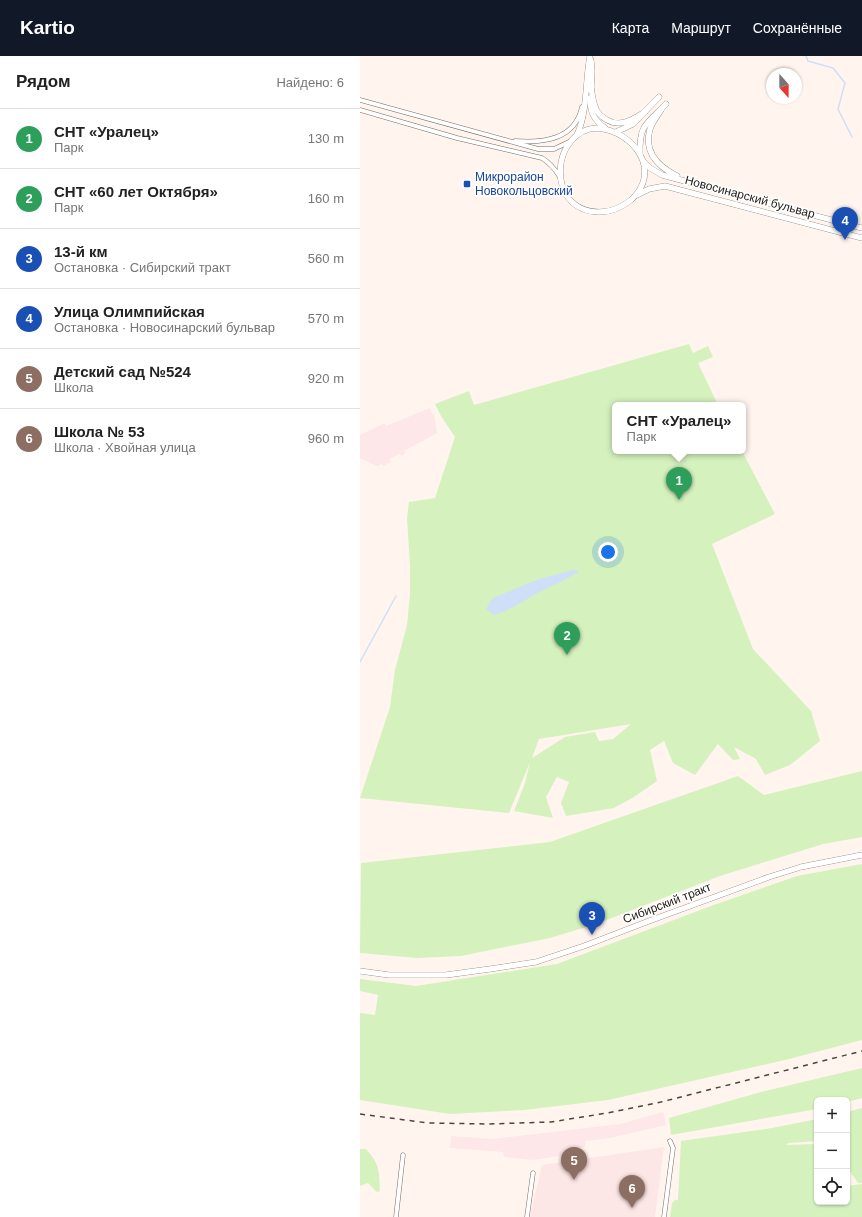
<!DOCTYPE html>
<html lang="ru">
<meta charset="utf-8">
<style>
:root{--surface:#fff;--page:#f2f2f2;--text:#222;--muted:#767676;--line:#e0e0e0;--accent:#111827}
body{margin:0;font-family:Arial,sans-serif;background:var(--page);color:var(--text)}
.controls{position:absolute;right:12px;bottom:12px;display:grid;overflow:hidden;border-radius:6px;box-shadow:0 1px 3px #0004}
.controls button{width:36px;height:36px;display:grid;place-items:center;padding:0;border:0;border-bottom:1px solid var(--line);background:var(--surface);color:var(--text);font:20px sans-serif}
.compass{position:absolute;left:406px;top:12px;width:36px;height:36px;border-radius:50%;background:var(--surface);box-shadow:0 1px 3px #0004;rotate:159deg}
.you{position:absolute;left:248px;top:496px;width:14px;height:14px;margin:-10px;border:3px solid #fff;border-radius:50%;background:#1a73e8;box-shadow:0 0 0 6px #1a73e833}
.badge{display:grid;place-items:center;width:26px;height:26px;border-radius:50%;background:var(--accent);color:#fff;font-size:13px;font-weight:700}
.pin{position:absolute;translate:-50% -33px;filter:drop-shadow(0 1px 2px #0008)}
.pin::after{content:'';position:absolute;top:21px;width:14px;height:12px;background:inherit;clip-path:polygon(0 0,100% 0,50% 100%)}
.popup{position:absolute;left:252px;top:346px;width:134px;height:52px;box-sizing:border-box;display:grid;place-content:center;border-radius:6px;background:var(--surface);filter:drop-shadow(0 1px 3px #0005);font-size:13px;white-space:nowrap;color:var(--muted)}
.popup b{font-size:15px;color:var(--text)}
.popup::after{content:'';position:absolute;left:50%;top:100%;margin-left:-8px;border:8px solid transparent;border-top-color:var(--surface)}
.list{margin:0;padding:0;list-style:none}
h2{display:flex;justify-content:space-between;align-items:center;height:52px;margin:0;padding:0 16px;font-size:17px}
h2 small{font-size:13px;font-weight:400;color:var(--muted)}
.list li{display:grid;grid-template-columns:26px 1fr auto;gap:12px;align-items:center;box-sizing:border-box;height:60px;padding:0 16px;border-top:1px solid var(--line)}
.list b{display:block;font-size:15px;white-space:nowrap}
.list p{margin:0;font-size:13px;white-space:nowrap;color:var(--muted)}
.list em{font-size:13px;font-style:normal;color:var(--muted)}
.icon{flex:none;width:22px;height:22px;fill:none;stroke:currentColor;stroke-width:2;stroke-linecap:round;stroke-linejoin:round}
.map{position:relative;flex:none;width:502px;height:1161px;overflow:hidden}
header{display:flex;align-items:center;gap:24px;box-sizing:border-box;height:56px;padding:0 20px;background:var(--accent);color:#fff}
header strong{font-size:19px}
nav{display:flex;gap:22px;margin-inline-start:auto;font-size:14px}
main{display:flex}
aside{flex:1;background:var(--surface)}
.map>svg:first-child{display:block}
.industrial{fill:#fde7e8}
.education{fill:#fde7e6}
.green{fill:#d5f1be;fill-rule:evenodd}
.water{fill:#cfdff8}
.lines{fill:none;stroke-linecap:round;stroke-linejoin:round}
.stream{stroke:#cfdff8;stroke-width:1.5}
.street-casing{stroke:#77695f;stroke-width:5}
.secondary-casing{stroke:#77695f;stroke-width:6}
.street{stroke:#fff;stroke-width:4}
.secondary{stroke:#fff;stroke-width:5.5}
.rail{stroke:#4b443f;stroke-width:1.5;stroke-dasharray:5 5;stroke-linecap:butt}
.transit-dot{fill:#1a4fb4;stroke:#fff;stroke-width:1.5}
.labels{text-anchor:middle;dominant-baseline:central;stroke-width:3.5;stroke-linejoin:round;paint-order:stroke}
.transit-label{font-size:12px;fill:#164399;stroke:#fff;text-anchor:start}
.street-label{font-size:12px;fill:#211b17;stroke:#fff}
</style>
<header>
<strong>Kartio</strong>
<nav><a>Карта</a><a>Маршрут</a><a>Сохранённые</a></nav>
</header>
<main>
<aside>
<h2>Рядом<small>Найдено: 6</small></h2>
<ul class="list">
<li><span class="badge" style="background:#2e9e5b">1</span><div><b>СНТ «Уралец»</b><p>Парк</p></div><em>130 m</em></li>
<li><span class="badge" style="background:#2e9e5b">2</span><div><b>СНТ «60 лет Октября»</b><p>Парк</p></div><em>160 m</em></li>
<li><span class="badge" style="background:#1a4fb4">3</span><div><b>13-й км</b><p>Остановка · Сибирский тракт</p></div><em>560 m</em></li>
<li><span class="badge" style="background:#1a4fb4">4</span><div><b>Улица Олимпийская</b><p>Остановка · Новосинарский бульвар</p></div><em>570 m</em></li>
<li><span class="badge" style="background:#8d6e63">5</span><div><b>Детский сад №524</b><p>Школа</p></div><em>920 m</em></li>
<li><span class="badge" style="background:#8d6e63">6</span><div><b>Школа № 53</b><p>Школа · Хвойная улица</p></div><em>960 m</em></li>
</ul>
</aside>
<div class="map">
<svg width="502" height="1161" viewBox="0 0 502 1161">
<rect width="100%" height="100%" fill="#fff5ee"/>
<g class="industrial">
<polygon points="70,352 72,358 74,358 77,377 44,395 45,398 41,400 40,398 29,403 31,406 23,410 22,408 17,410 0,402 0,379 25,367 26,370"/>
<polygon points="303,1056 306,1069 250,1082 225,1085 225,1091 205,1093 206,1099 173,1104 144,1101 143,1096 90,1092 91,1080 132,1083 260,1068"/>
</g>
<polygon class="education" points="304,1091 295,1161 170,1161 182,1109"/>
<g class="green">
<path d="M329 288 333 297 348 290 353 301 338 307 358 349H255V395H382L415 458 352 488 393 593 451 655 460 685 430 709 405 719 396 703 374 691 380 703 373 704 358 688 335 719 313 707 304 685 290 694 297 725 274 741 254 752 206 760 201 747 209 726 197 721 186 741 193 762 154 755 165 727 170 706 149 757 0 742 30 651 35 614 47 569 50 538V509L47 462 49 446 75 442 95 381 81 360 75 348 109 335 114 349ZM271 668 253 683 239 685 235 676 205 681 172 702 179 683Z"/>
<polygon points="502,715 502,781 463,788 360,820 236,868 190,882 101,900 57,902 0,897 1,807 190,786 378,720 404,739"/>
<polygon points="502,808 502,984 425,1004 248,1044 164,1054 90,1058 0,1044 0,957 15,959 18,939 0,935 0,923 56,930 197,908 351,850 437,820"/>
<polygon points="502,1012 502,1042 487,1046 487,1044 457,1044 457,1053 311,1079 309,1062 401,1036"/>
<polygon points="502,1052 502,1127 498,1127 487,1111 487,1056"/>
<polygon points="457,1063 457,1085 428,1087 427,1089 457,1088 457,1146 487,1146 487,1130 502,1128 502,1161 310,1161 312,1147 315,1144 318,1144 321,1085 412,1072"/>
<path d="M0 1093H6C20 1109 19 1114 20 1135L17 1136 8 1127 0 1130Z"/>
</g>
<path class="water" d="M213 514 220 515C206 524 191 530 176 538 162 546 149 555 134 559L126 553 133 542 179 523Z"/>
<g class="lines">
<g class="stream">
<polyline points="446,0 448,5 473,12 485,27 478,53 492,81"/>
<polyline points="0,606 36,540"/>
</g>
<g class="street-casing">
<g id="street">
<polyline points="0,44 178,93 194,93 211,85"/>
<path d="M0 54 97 82 182 102C190 107 195 113 200 121"/>
<path d="M155 85C183 87 215 84 222 51"/>
<polyline points="36,1161 43,1099"/>
<polyline points="167,1161 173,1117"/>
<polyline points="304,1161 313,1092 310,1085"/>
</g>
</g>
<g class="secondary-casing">
<g id="secondary">
<polyline points="231,4 232,15 231,34"/>
<path d="M231 31C232 38 233 46 236 53 238 58 242 61 247 64 261 72 273 63 285 56"/>
<path d="M230 42C230 56 234 64 245 72"/>
<path d="M301 54C297 60 292 67 290 73 283 97 299 111 317 120"/>
<path d="M237 72C274 75 303 115 271 144 262 151 251 156 240 156 184 156 191 74 237 72Z"/>
<polyline points="256,76 273,68 299,41"/>
<path d="M217 79C228 54 225 26 230 0"/>
<path d="M280 98C279 68 287 68 306 48"/>
<polyline points="284,106 290,112 302,119 502,172"/>
<polyline points="277,139 289,133 305,130 502,182"/>
<polyline points="0,915 29,919 86,919 130,913 176,906 224,890 289,865 409,821 441,811 502,799"/>
</g>
</g>
<use href="#street" class="street"/>
<use href="#secondary" class="secondary"/>
<polyline class="rail" points="0,1058 68,1067 128,1068 191,1066 247,1057 301,1046 502,995"/>
</g>
<rect class="transit-dot" x="103" y="124" width="8" height="8" rx="2"/>
<g class="labels">
<g class="transit-label">
<text x="115" y="121">Микрорайон<tspan x="115" dy="14">Новокольцовский</tspan></text>
</g>
<g class="street-label">
<text transform="translate(390 141) rotate(15)">Новосинарский бульвар</text>
<text transform="translate(307 847) rotate(-21)">Сибирский тракт</text>
</g>
</g>
</svg>
<div class="controls">
<button>+</button>
<button>−</button>
<button><svg class="icon" aria-label="locate" viewBox="0 0 24 24"><circle cx="12" cy="12" r="6"/><path d="M12 2v4M12 18v4M2 12h4M18 12h4"/></svg></button>
</div>
<svg class="compass" viewBox="-18 -18 36 36"><path d="M0-13l5 13h-10z" fill="#e53935"/><path d="M0 13l5-13h-10z" fill="#767676"/></svg>
<div class="you"></div>
<div class="pin badge" style="left:319px;top:444px;background:#2e9e5b">1</div>
<div class="popup"><b>СНТ «Уралец»</b>Парк</div>
<div class="pin badge" style="left:207px;top:599px;background:#2e9e5b">2</div>
<div class="pin badge" style="left:232px;top:879px;background:#1a4fb4">3</div>
<div class="pin badge" style="left:485px;top:184px;background:#1a4fb4">4</div>
<div class="pin badge" style="left:214px;top:1124px;background:#8d6e63">5</div>
<div class="pin badge" style="left:272px;top:1152px;background:#8d6e63">6</div>
</div>
</main>
